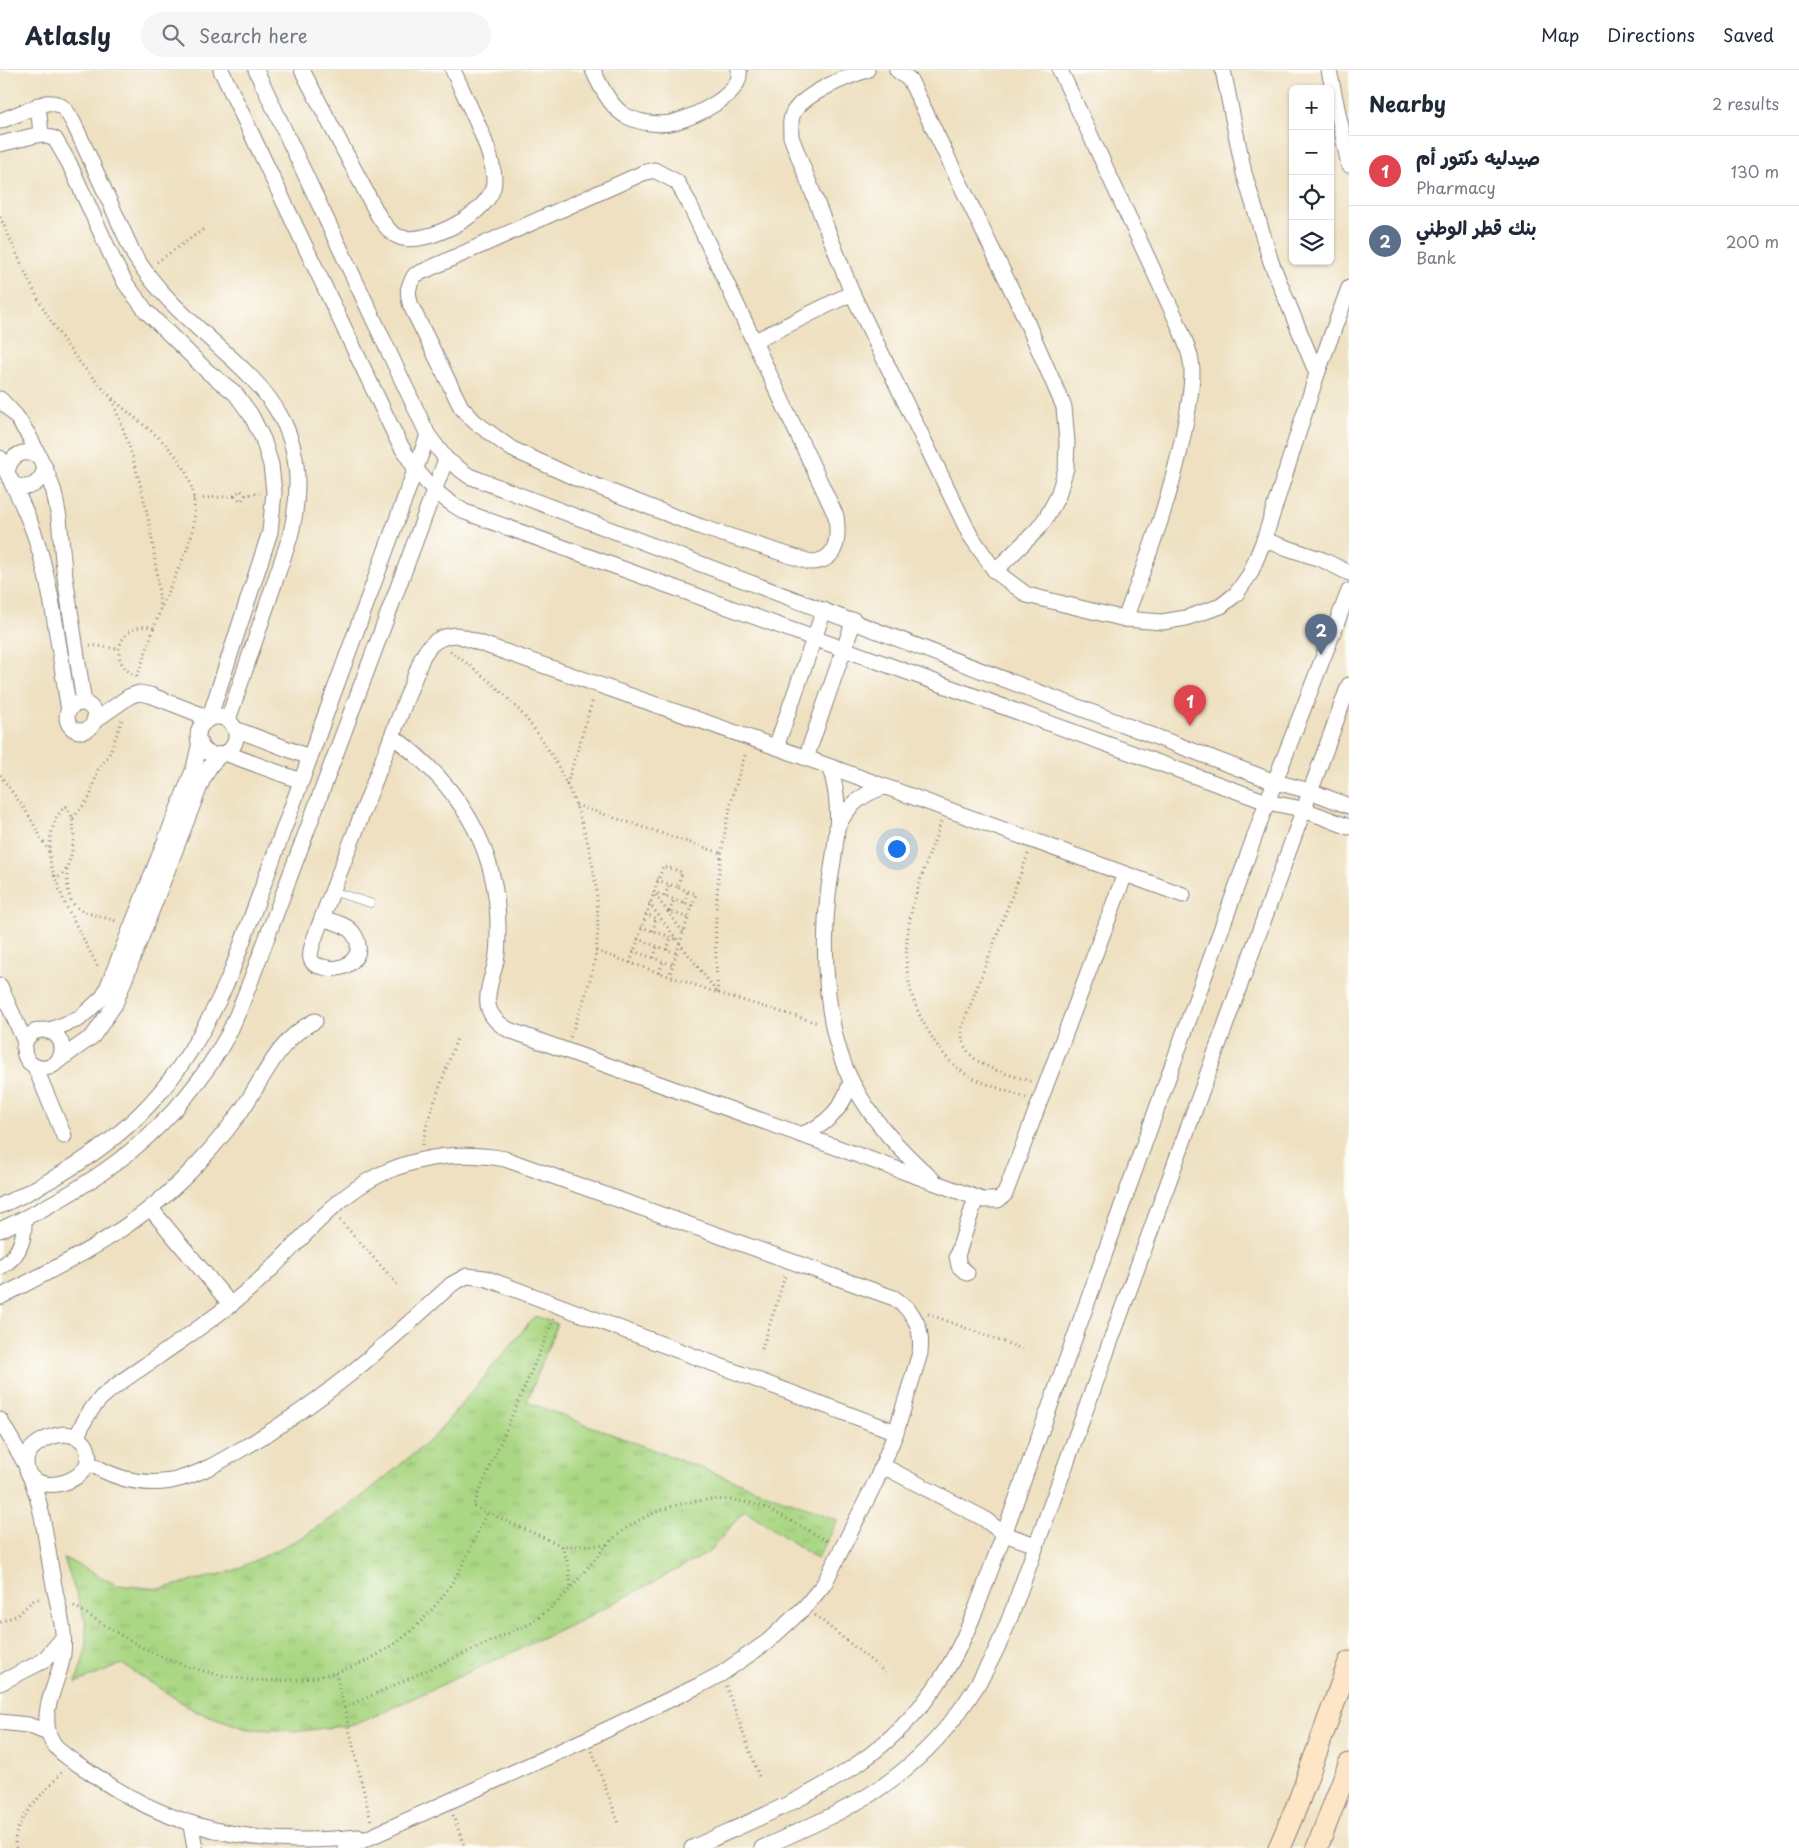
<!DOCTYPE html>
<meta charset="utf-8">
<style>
:root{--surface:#fff;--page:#f6f6f7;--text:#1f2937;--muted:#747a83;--line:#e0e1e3;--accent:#ea580c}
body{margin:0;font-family:"Playpen Sans","Playpen Sans Arabic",sans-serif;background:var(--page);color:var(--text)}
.controls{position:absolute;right:15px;top:15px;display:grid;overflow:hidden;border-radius:8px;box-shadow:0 1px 4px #0004}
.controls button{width:45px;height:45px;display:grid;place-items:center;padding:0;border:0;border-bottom:1px solid var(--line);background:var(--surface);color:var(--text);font:25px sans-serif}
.you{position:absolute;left:896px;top:778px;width:18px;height:18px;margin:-12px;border:4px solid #fff;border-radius:50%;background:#1a73e8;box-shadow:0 0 0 8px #1a73e833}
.badge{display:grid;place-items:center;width:32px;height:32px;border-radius:50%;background:var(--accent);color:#fff;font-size:16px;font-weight:700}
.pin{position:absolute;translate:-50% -41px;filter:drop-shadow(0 1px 2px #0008)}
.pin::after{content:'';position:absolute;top:26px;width:18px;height:15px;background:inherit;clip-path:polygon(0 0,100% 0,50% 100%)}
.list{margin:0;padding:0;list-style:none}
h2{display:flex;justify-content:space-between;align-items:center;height:65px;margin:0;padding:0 20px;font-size:21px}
h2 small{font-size:16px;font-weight:400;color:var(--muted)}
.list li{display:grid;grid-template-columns:32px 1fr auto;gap:15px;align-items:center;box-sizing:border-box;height:70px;padding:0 20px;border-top:1px solid var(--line)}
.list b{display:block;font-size:19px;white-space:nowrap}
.list p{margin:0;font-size:16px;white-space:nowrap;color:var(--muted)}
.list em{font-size:16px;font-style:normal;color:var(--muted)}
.icon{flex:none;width:28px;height:28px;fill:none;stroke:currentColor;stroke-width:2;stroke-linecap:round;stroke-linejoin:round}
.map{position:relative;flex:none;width:1349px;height:1778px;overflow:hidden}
header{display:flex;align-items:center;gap:30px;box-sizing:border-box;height:70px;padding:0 25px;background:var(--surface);border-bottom:1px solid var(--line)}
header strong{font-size:24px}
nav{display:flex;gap:28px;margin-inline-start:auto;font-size:18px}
.search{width:350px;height:45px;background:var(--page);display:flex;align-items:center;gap:12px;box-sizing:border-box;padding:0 18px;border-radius:28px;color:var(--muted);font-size:19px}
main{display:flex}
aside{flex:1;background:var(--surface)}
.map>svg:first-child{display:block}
.park{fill:url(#park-tufts);stroke:#667c5f}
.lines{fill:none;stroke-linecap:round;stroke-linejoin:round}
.lane-casing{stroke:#88817e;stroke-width:9}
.street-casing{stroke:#88817e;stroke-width:17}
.secondary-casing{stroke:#88817e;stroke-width:23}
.path{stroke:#88817e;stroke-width:3;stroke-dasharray:1 4;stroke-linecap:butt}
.lane{stroke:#fff;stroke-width:8}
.street{stroke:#fff;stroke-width:15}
.secondary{stroke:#fde5c5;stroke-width:21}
</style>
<header>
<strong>Atlasly</strong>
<div class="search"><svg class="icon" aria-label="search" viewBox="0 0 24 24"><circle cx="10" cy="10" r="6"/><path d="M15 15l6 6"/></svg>Search here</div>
<nav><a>Map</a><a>Directions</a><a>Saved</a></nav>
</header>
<main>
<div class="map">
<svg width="1349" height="1778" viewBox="0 0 1349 1778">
<defs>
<pattern id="park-tufts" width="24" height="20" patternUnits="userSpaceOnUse" patternTransform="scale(1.25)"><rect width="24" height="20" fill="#aad783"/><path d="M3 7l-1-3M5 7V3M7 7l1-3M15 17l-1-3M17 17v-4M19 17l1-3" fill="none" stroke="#92b872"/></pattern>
</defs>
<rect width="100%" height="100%" fill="#fdfcf7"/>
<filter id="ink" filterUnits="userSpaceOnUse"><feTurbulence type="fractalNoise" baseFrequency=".02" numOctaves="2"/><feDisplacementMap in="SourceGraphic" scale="10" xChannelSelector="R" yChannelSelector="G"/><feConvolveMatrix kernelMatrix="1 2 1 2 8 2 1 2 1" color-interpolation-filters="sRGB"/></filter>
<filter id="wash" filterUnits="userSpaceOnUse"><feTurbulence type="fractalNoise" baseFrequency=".0096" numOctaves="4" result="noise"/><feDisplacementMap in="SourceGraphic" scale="20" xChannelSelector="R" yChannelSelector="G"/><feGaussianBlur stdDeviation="1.12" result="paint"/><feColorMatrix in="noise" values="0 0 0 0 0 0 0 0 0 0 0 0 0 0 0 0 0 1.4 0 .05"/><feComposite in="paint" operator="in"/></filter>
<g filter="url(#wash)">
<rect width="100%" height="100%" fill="#eee0c0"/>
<polygon class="park" points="535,1246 557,1254 527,1332 838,1450 817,1489 745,1440 708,1483 582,1550 357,1654 302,1661 247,1659 195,1641 122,1594 76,1613 86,1579 86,1553 64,1488 117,1515 160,1519 233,1501 303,1467 364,1425 435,1366"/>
</g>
<g filter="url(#ink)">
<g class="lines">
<g class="lane-casing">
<polyline id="lane" points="332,821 370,833"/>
</g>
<g class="street-casing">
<g id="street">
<path d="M221 0 398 371C417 404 432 423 465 442L1267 732 1302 739 1349 757"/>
<polyline points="256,0 428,365 446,389 469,406 1275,712 1310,721 1349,736"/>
<path d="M302 0 378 145C384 154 391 166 403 168 429 174 493 142 494 112 495 83 465 28 453 0"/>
<path d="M593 0C600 16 611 38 626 46 640 53 660 56 675 52 695 46 743 25 739 0"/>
<path d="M867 0C847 6 807 23 795 40 789 48 791 58 791 67L852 223 970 465 995 501 1037 460 1046 448 1058 426 1066 398 1067 372 1064 337 1021 239 910 10 897 0"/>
<path d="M1060 0 1177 251C1183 267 1192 284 1192 302 1192 323 1187 346 1183 366 1170 430 1147 489 1125 549"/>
<polyline points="1223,0 1244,103 1271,192 1317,304"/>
<polyline points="1329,0 1349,95"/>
<polyline points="38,35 41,64"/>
<path d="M0 51 46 33C62 31 68 42 75 56L134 185C201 293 329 311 290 467L228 650"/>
<polyline points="0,74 41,64 55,69 69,93 116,196 126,214 146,241 208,302 235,323 251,345 263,369 271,395 274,422 270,462 209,649"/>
<path d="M654 100 677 112 688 131 836 446C839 468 838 492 810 492L701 457 573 407 512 379 475 352 461 337 411 236C407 223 407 217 415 205L643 103Z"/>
<polyline points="755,271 852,223"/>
<polyline points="0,329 16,346 29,366 45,398 54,422 59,448 64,500 84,633"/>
<path d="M0 388C13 416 28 442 37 472 54 526 59 584 69 640"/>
<path d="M7 403C10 385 23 378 39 386"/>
<path d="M12 414C29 421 40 415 45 398"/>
<polyline points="1264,470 1323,490 1349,503"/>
<polyline points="995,501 1027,525 1125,549 1162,552 1186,548 1221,536 1236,524 1250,504 1264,470 1317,304 1349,218"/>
<circle cx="81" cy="647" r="14"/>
<circle cx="217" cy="666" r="19"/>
<polyline points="94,651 130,626 139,623 150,625 199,644 204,653"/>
<polyline points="235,659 309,687"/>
<path d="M392 666C457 713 499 777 498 860 498 870 498 881 496 891 493 905 486 921 488 935 490 947 500 955 509 960L983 1130H998L1005 1124 1125 804"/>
<polyline points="776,677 824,540"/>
<polyline points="225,683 301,711"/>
<polyline points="806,688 854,550"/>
<path d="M830 698C845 743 834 779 828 825 822 881 825 963 853 1014 873 1052 901 1081 933 1110"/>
<path d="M839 754C849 735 862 724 884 717"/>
<path d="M322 848C332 852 347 854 353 863 369 885 345 904 323 897 318 896 313 895 311 889 308 881 319 857 322 848L422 588C430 572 440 566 457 565L776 677 1183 825"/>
<polyline points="0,916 25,972"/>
<circle cx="43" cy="979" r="19"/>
<polyline points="47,961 79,949 104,926 194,698 200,672"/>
<polyline points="59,990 93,966 115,934 202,711 210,696 221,684"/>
<polyline points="35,997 64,1066"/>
<path d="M801 1065C827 1055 842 1039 851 1012"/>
<path d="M0 1136C117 1082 180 1022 231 903L428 365"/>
<polyline points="151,1139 231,1235"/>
<path d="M0 1160C97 1115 177 1059 229 963 237 946 244 928 251 910L446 389"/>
<path d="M0 1197C19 1187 25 1169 24 1149"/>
<polyline points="967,1203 959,1196 957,1186 976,1128"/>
<path d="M0 1227C67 1192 127 1164 182 1110 202 1090 222 1067 239 1044 263 1011 277 969 315 951"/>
<polyline points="0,1350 26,1395"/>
<path d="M64 1364C73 1365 81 1367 86 1376 103 1411 30 1432 26 1395 24 1376 48 1366 64 1364Z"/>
<path d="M77 1366C83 1352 90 1339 101 1328 118 1312 139 1300 159 1286 189 1265 219 1245 247 1221 291 1185 326 1132 377 1106 418 1086 461 1081 505 1089L894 1228C915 1242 923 1258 920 1283L896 1362 876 1411 824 1514 805 1537 767 1572 721 1604 698 1616 587 1669 346 1778"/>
<path d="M88 1392C113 1408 141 1416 171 1411 196 1406 218 1393 240 1380 323 1333 382 1278 452 1214L467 1206 485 1208 896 1362"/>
<polyline points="883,1396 983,1448 1004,1464 1036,1475"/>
<path d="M30 1406C44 1440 46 1474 53 1510 57 1535 66 1558 63 1584 60 1610 42 1634 48 1661 52 1680 72 1690 87 1700 170 1760 256 1778 358 1767"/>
<polyline points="0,1613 43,1591 63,1568"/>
<polyline points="0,1652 28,1655 48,1663"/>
<polyline points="191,1756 195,1778"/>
<path d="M692 1778C797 1730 895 1696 954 1587 975 1548 988 1505 1004 1464L1267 732 1349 521"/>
<path d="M762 1778C801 1760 842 1743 877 1720 942 1677 984 1616 1011 1545L1349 615"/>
</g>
</g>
<g class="secondary-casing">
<g id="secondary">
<polyline points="1279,1778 1298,1733 1349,1592"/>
<polyline points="1317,1778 1349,1694"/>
</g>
</g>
<g class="path">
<path d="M0 147C18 185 34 227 58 262 73 285 91 307 110 326 149 364 199 384 194 449 191 482 171 510 160 541 152 563 145 586 136 609"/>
<polyline points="157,192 204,159"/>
<path d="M112 330C140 398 155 466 160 539"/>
<polyline points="246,425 241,431 235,426 240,420 246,425 260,423"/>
<polyline points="193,429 235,426"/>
<polyline points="90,575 119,579"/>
<path d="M450 581C474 598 497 616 517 638 573 699 606 797 596 881 592 911 580 940 570 968"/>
<path d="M137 606C104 594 120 548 155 558"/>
<polyline points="0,705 28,744 50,784"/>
<polyline points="567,714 593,629"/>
<polyline points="576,735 721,783"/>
<path d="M66 737C80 748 74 801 57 808 44 796 49 745 66 737Z"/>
<polyline points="73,748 90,727 98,700 109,685 122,650"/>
<path d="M941 752C916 822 885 888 927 959 938 978 950 995 969 1006 986 1015 1008 1021 1026 1028"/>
<path d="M1028 784 962 957C958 996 1004 1002 1033 1012"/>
<path d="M67 800C67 846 79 839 119 852"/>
<polyline points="54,805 65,834 99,899"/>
<polyline points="657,810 677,817"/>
<polyline points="665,826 669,815"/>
<polyline points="649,833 717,922"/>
<polyline points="684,833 688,821"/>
<polyline points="668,841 689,848"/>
<polyline points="670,842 674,829"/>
<polyline points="645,844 662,850"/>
<polyline points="641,857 677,869"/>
<polyline points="653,861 656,848"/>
<polyline points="683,862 653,822 693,836"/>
<polyline points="637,869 676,883"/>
<polyline points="667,880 671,867"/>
<polyline points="596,881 718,923 818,953"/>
<polyline points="633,881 673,895"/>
<polyline points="654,888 657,876"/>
<polyline points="630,893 663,796 682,802 677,817 696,824 669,906"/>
<polyline points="659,903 663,892"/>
<path d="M718 923C711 840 719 761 746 682"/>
<polyline points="422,1075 428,1050 457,968"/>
<polyline points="340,1150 397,1214"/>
<polyline points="928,1244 1025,1280"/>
<polyline points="554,1249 473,1436 562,1476 607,1475"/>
<polyline points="762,1279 786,1203"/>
<polyline points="562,1476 569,1497 571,1519"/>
<path d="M74 1536C101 1552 127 1571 156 1584 260 1630 375 1621 445 1523 463 1499 474 1469 487 1442"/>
<polyline points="815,1545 885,1602"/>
<polyline points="0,1552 18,1545 32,1531 41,1528"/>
<polyline points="336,1603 371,1752"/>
<polyline points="726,1616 760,1709"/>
<path d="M344 1638 529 1554C562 1534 581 1505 606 1476 643 1435 717 1417 768 1439 789 1449 809 1461 829 1472"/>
<polyline points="592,1681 619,1754"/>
<polyline points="453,1745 465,1778"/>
<path d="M16 1778C9 1753 47 1720 62 1702"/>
</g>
<use href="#lane" class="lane"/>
<use href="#street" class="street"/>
<use href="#secondary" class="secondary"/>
</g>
</g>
</svg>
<div class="controls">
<button>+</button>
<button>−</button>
<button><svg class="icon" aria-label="locate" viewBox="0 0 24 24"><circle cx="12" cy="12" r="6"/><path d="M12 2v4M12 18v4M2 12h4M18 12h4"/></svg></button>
<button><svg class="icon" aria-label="layers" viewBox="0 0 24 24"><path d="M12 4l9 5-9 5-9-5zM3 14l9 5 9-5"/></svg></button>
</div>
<div class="you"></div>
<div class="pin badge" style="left:1190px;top:656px;background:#e0444e">1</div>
<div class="pin badge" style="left:1321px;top:585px;background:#5c6f8a">2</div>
</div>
<aside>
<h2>Nearby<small>2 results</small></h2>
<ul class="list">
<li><span class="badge" style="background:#e0444e">1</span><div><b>صيدليه دكتور أم</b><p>Pharmacy</p></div><em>130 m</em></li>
<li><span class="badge" style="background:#5c6f8a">2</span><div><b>بنك قطر الوطني</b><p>Bank</p></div><em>200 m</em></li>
</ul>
</aside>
</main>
